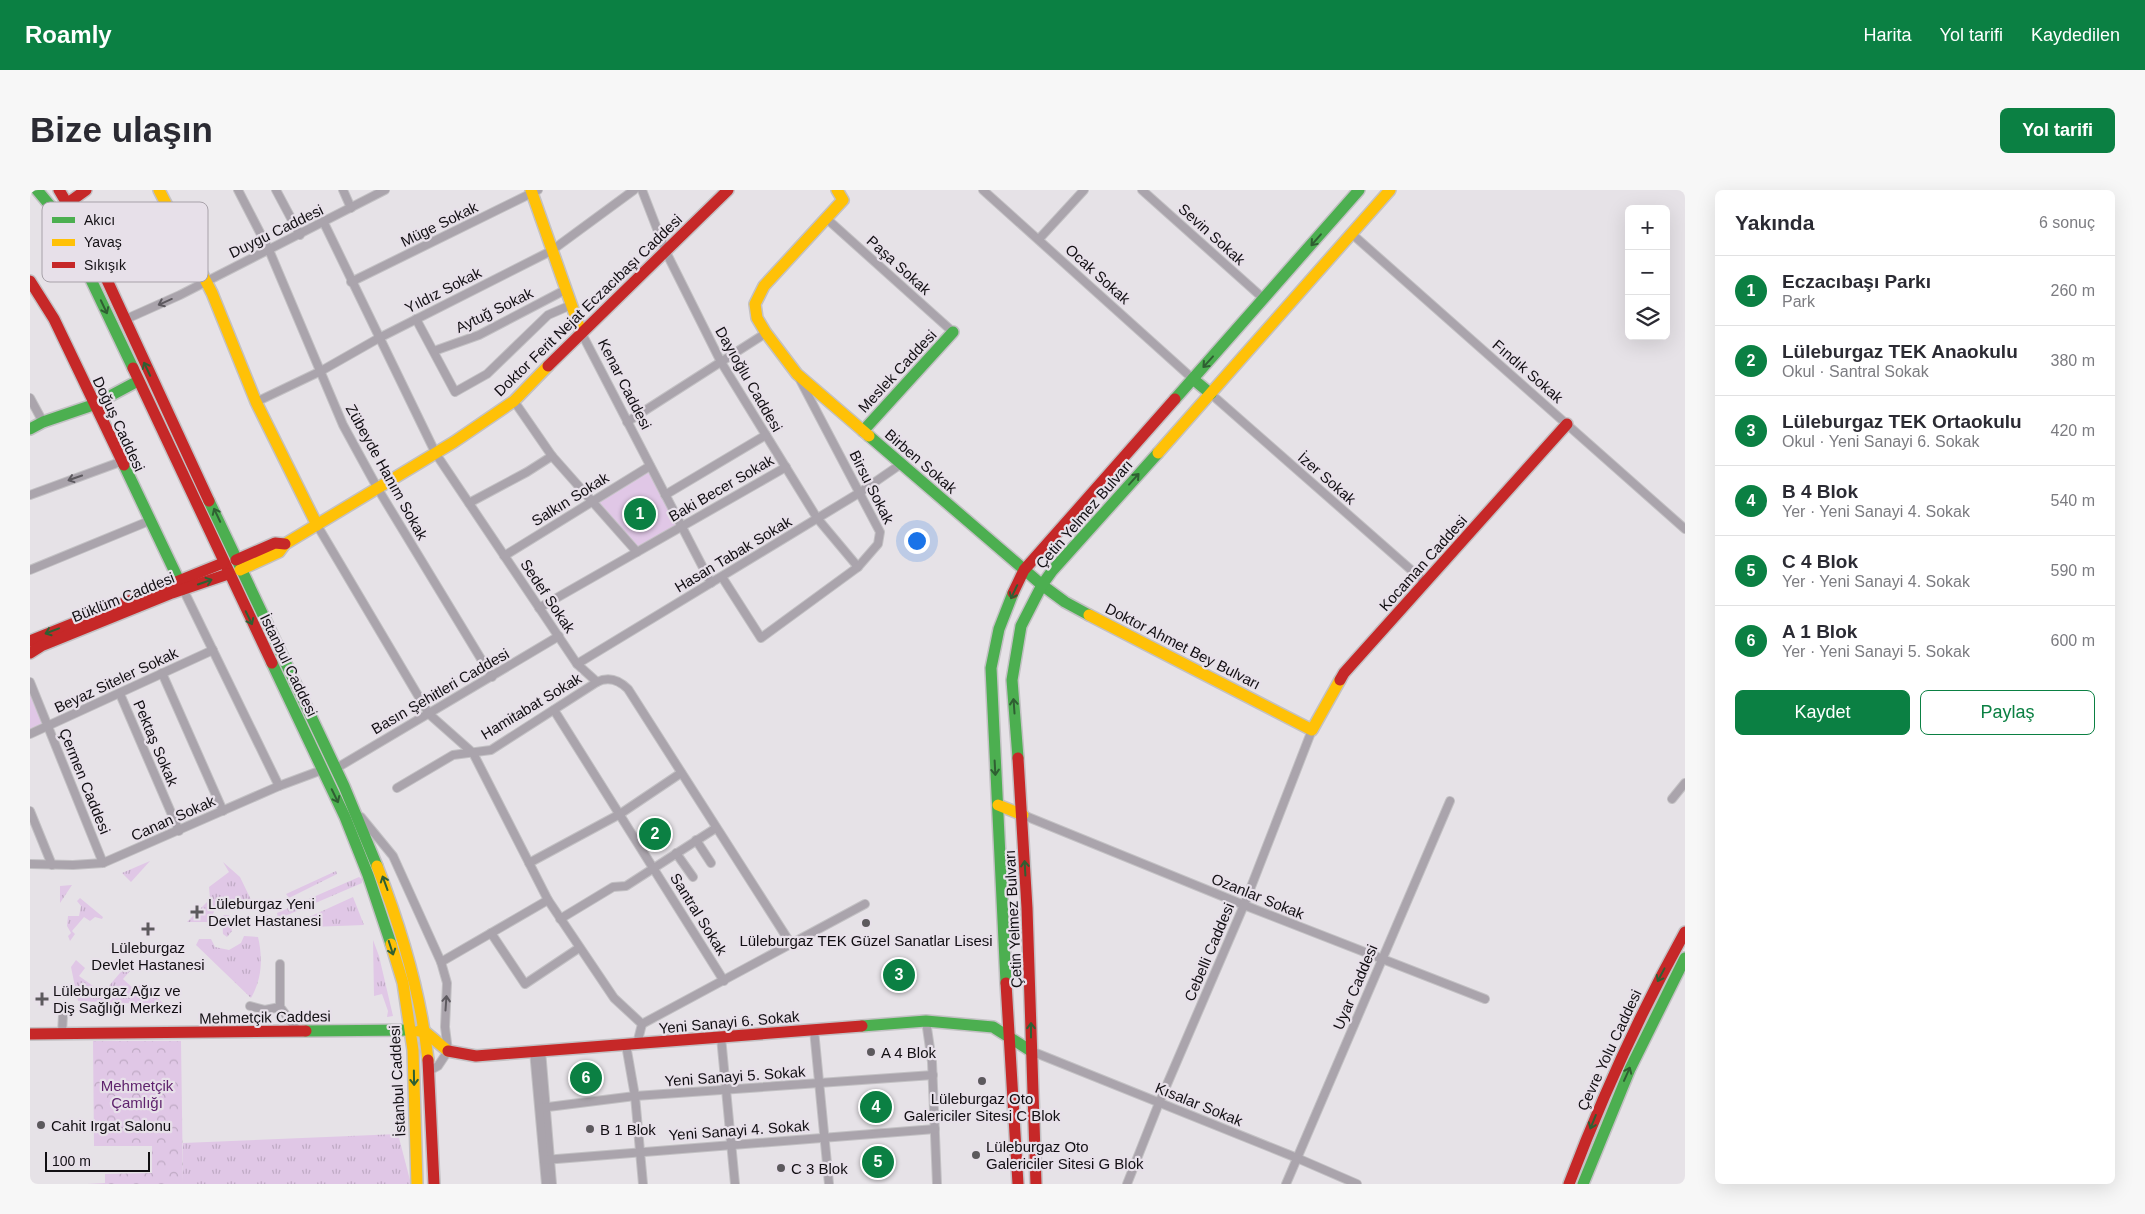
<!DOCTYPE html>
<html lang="tr">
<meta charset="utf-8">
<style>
:root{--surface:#fff;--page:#f7f7f7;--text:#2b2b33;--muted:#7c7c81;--line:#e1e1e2;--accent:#0b8043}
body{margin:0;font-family:Helvetica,sans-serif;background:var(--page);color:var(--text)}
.controls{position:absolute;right:15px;top:15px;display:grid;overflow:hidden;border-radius:8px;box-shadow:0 5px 20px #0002}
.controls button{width:45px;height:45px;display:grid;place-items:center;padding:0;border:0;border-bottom:1px solid var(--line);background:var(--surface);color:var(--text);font:25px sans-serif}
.scale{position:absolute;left:15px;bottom:12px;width:105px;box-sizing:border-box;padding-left:5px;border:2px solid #120f13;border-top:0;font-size:14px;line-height:18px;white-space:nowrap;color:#120f13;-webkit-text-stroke:4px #e7e0e9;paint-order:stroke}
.you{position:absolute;left:886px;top:350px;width:18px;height:18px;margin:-12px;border:4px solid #fff;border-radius:50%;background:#1a73e8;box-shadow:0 0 0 8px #1a73e833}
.badge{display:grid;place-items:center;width:32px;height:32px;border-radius:50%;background:var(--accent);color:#fff;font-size:16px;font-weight:700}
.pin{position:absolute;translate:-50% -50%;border:2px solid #fff;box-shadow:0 1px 5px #0006}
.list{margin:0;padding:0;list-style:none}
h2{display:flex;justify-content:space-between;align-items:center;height:65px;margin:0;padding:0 20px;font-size:21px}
h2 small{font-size:16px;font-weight:400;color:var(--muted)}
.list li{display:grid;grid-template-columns:32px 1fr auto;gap:15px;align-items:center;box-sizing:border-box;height:70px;padding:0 20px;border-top:1px solid var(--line)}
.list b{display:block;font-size:19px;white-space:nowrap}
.list p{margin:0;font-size:16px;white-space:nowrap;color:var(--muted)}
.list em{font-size:16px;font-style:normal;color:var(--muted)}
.actions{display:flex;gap:10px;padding:15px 20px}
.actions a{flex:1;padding:11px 0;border:1px solid var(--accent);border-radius:8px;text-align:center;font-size:18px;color:var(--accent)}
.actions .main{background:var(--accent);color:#fff}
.icon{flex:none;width:28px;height:28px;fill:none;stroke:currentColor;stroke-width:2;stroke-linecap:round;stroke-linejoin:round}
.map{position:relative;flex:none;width:1655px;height:994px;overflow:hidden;border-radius:8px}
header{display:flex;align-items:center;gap:30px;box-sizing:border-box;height:70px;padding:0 25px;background:var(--accent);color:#fff}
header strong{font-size:24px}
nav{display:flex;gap:28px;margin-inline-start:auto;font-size:18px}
.intro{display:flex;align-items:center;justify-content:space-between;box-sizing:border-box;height:120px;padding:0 30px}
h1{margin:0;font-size:35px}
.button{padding:12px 22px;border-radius:8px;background:var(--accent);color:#fff;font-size:18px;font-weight:700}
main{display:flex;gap:30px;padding:0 30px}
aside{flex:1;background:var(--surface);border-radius:8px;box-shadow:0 5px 20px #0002}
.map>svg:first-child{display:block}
.grass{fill:url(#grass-tufts)}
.forest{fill:url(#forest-crowns)}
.park{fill:#e0c7e6}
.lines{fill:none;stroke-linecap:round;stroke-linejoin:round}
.street-casing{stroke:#c3c1c4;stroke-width:10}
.fast-casing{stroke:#c3c1c4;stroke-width:14}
.slow-casing{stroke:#c3c1c4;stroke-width:14}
.jam-casing{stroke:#c3c1c4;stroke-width:14}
.street{stroke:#aaa4ac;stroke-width:8}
.fast{stroke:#4caf50;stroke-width:11}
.slow{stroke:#ffc107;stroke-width:11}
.jam{stroke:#c62828;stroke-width:11}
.oneway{stroke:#2f5f32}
.oneway2{stroke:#5e5a60}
.poi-dot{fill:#5c595d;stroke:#e7e0e9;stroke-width:2}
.labels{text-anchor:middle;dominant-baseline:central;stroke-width:4.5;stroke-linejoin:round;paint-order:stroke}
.street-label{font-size:15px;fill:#120f13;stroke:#e7e0e9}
.poi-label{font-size:15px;fill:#120f13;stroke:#e7e0e9;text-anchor:start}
.park-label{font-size:15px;fill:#5f236d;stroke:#e7e0e9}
.key{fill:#e7e0e9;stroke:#a7a1a9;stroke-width:1}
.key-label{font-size:14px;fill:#120f13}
</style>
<header>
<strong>Roamly</strong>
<nav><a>Harita</a><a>Yol tarifi</a><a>Kaydedilen</a></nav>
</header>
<div class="intro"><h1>Bize ulaşın</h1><a class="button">Yol tarifi</a></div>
<main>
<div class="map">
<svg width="1655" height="994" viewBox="0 0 1655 994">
<defs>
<pattern id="grass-tufts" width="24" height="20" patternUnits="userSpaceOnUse" patternTransform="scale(1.25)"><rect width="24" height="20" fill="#e0c7e6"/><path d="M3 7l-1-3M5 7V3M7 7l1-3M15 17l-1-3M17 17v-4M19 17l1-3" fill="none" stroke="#bfaac4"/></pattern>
<pattern id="forest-crowns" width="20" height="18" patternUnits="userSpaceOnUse" patternTransform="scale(1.25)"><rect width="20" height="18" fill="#e0c7e6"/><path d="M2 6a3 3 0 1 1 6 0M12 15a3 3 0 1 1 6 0" fill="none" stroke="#bfaac4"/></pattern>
</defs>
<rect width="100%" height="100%" fill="#e6e2e7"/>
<g class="grass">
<polygon points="120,671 101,692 92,683"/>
<path d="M193 672 210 687 225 718C220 718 213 720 208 718 207 717 203 713 202 713 188 708 183 721 181 732H157L180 709 179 697 199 682Z"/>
<polygon points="306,681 307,684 259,708 256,704"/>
<polygon points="329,687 332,689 332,693 248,729 247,723"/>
<polygon points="42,695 30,713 30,696"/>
<polygon points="323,707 334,735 255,738"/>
<polygon points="50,708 73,727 72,729 65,727 60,731 54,727 42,741 45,744 40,751 38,746 41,743 37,736 38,726 49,726 51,716 47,711"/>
<circle cx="235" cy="730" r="5.5"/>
<polygon points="194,725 199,725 202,741 197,747 193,744 192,727"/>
<path d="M214 746 228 747C233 768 232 789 221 808L166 755 169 749H181L185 757 199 760 211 753Z"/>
<polygon points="343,750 349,766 363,826 357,827 358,821 352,804 344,806"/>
<polygon points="46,770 55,778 49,786 73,803 95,777 100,781 93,789 105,800 112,793 135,815 48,811 41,777"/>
<polygon points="368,944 381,994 153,994 153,953"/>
</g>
<polygon class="forest" points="63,851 151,851 153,994 57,994 75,993 75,984 122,983 122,956 64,956"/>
<g class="park">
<polygon points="619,281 649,337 608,359 566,312"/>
<polygon points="0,503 11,529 11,535 0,541"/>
</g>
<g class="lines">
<g class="street-casing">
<g id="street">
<polyline points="208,0 239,60 313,235 348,299 462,487"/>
<polyline points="246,0 270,45"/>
<polyline points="313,0 321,18"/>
<polyline points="612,0 636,62 691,172 787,328 828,377"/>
<polyline points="953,0 1163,189"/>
<polyline points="1112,0 1234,109"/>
<polyline points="797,29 923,142"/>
<path d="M294 33 406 264 547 474 567 492C579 486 589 490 598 499L761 754"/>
<polyline points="1322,44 1655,339"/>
<polyline points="1009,49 1054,0"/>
<polyline points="321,92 508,0"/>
<polyline points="386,129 425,202 457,184 518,125 541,115"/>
<polyline points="94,130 150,105 355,0"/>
<polyline points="551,142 681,393"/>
<polyline points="404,161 449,145 535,100"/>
<polyline points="1181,204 1396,393"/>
<polyline points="0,208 13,232"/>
<polyline points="484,211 522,266 607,362"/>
<polyline points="226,212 291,181 349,148 521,61 604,0"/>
<polyline points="597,232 736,143"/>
<polyline points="0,305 90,272"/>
<polyline points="635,305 736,245"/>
<polyline points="439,313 497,282 522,266"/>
<polyline points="287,335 399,524 443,563 518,710 584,808 612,834 607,854"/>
<polyline points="474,366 620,276"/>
<polyline points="0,380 119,331"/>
<polyline points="692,387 731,448 828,377 848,354 850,342 768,186"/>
<polyline points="153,399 249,596"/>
<polyline points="509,418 756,277"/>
<polyline points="547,474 829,303 871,274"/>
<polyline points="132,483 193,621"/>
<polyline points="0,492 73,673"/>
<polyline points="90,504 149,641"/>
<polyline points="524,520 694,791"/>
<polyline points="0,544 183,460"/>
<polyline points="305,579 529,446"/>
<polyline points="367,598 423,565 461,560 567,492"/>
<polyline points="1642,609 1655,593"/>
<polyline points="0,621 22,675"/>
<polyline points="993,625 1214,715 1455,809"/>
<polyline points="331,627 363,666 411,772 417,793 415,837 418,861 408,876 399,881"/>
<polyline points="666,650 681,673"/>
<polyline points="646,663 663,687"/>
<polyline points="499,673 590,624 651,583"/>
<polyline points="0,674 43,675 73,673 249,596 292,580"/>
<polyline points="530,729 583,697 596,696 686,638"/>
<polyline points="461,743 495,794 549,758"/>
<polyline points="411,772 518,710"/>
<polyline points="250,774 250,817 268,841"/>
<polyline points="220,816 235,820 250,817"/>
<polyline points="896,831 902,872 907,994"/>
<polyline points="612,834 835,714"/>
<polyline points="784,840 799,994"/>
<polyline points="32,843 33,825"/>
<polyline points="691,847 705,994"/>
<polyline points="596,855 605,906 613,994"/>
<polyline points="511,860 522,994"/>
<polyline points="504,861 516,994"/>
<polyline points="1001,861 1267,968 1327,994"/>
<polyline points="510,918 605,906 903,885"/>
<polyline points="514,970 905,939"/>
<polyline points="1097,994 1129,913 1214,715 1282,540"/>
<polyline points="1256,994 1420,611"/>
</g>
</g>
<g class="fast-casing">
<g id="fast">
<polyline points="7,0 33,31 103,178"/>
<polyline points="1163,189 1181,204"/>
<polyline points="1145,209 1329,0"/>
<polyline points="0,239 13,232 63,215 108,191"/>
<polyline points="833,241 923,142"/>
<polyline points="839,246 1012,395 1035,412 1059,425"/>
<polyline points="94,275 153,399"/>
<polyline points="179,311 314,596 347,676"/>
<polyline points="242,473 315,627 338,685 361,754"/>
<polyline points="988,568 982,490 991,436 1012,395 1022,381 1128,263"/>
<polyline points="976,793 961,478 969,439 983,403"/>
<polyline points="832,836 896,831 963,837 1001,861"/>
<polyline points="276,841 381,840"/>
<polyline points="1553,994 1600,879 1655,768"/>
</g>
</g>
<g class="slow-casing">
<g id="slow">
<polyline points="129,0 182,103 226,212 287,335"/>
<polyline points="501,0 551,142"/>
<polyline points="807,0 813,10 734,96 725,114 727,128 736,143 767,184 839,246"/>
<polyline points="1128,263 1360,0"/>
<polyline points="210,380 249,362 255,354 424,252 484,211 518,176"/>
<polyline points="1059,425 1282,540 1310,490"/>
<polyline points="968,615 993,625"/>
<path d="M347 676C371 738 391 803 398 870"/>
<polyline points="361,754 373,793 383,860 387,994"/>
<polyline points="389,841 394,841 418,861"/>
</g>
</g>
<g class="jam-casing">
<g id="jam">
<polyline points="29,0 58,49 179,311"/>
<polyline points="38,13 56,0"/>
<polyline points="0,91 24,129 94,275"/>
<polyline points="518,176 698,0"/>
<polyline points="103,178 242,473"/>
<polyline points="206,370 245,353 255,354"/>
<polyline points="983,403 994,380 1145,209"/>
<polyline points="0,451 193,373"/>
<polyline points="0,463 11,456 142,403 198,384"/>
<polyline points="1310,490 1314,483 1537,234"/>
<polyline points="988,568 997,718 1006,994"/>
<polyline points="976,793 988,994"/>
<polyline points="0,844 276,841"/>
<polyline points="418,861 446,866 832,836"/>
<polyline points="398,870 404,994"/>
<path d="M1539 994C1572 907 1610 823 1655 742"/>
</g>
</g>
<use href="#street" class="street"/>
<use href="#fast" class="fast"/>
<use href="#slow" class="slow"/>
<use href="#jam" class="jam"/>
</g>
<defs><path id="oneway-shaft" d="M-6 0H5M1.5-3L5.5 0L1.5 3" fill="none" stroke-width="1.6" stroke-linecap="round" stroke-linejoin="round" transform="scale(1.25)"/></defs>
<g class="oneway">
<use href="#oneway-shaft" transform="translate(1286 50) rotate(131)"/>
<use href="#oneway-shaft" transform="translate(74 117) rotate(65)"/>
<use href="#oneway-shaft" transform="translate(1178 172) rotate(132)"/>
<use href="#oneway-shaft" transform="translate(117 179) rotate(-115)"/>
<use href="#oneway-shaft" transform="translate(1104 289) rotate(-48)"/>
<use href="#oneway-shaft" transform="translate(187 325) rotate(-115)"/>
<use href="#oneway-shaft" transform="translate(175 392) rotate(-19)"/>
<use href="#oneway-shaft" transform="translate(984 402) rotate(115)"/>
<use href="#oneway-shaft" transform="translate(219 428) rotate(64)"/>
<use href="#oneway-shaft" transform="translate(22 441) rotate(159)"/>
<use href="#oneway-shaft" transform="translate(984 516) rotate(-94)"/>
<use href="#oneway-shaft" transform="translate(965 578) rotate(87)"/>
<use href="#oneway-shaft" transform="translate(305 606) rotate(64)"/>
<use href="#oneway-shaft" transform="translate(995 678) rotate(-93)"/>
<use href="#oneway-shaft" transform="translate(355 693) rotate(-110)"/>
<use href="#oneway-shaft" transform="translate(361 758) rotate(72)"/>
<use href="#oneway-shaft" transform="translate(1631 785) rotate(118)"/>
<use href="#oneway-shaft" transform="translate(1001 840) rotate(-90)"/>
<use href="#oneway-shaft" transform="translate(1597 884) rotate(-66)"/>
<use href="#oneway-shaft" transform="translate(384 888) rotate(89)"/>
<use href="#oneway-shaft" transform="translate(1563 932) rotate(112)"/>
</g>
<g class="oneway2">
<use href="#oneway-shaft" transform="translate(135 112) rotate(156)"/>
<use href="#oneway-shaft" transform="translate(45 288) rotate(161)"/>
<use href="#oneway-shaft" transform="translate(416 813) rotate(-86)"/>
</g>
<g class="poi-dot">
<path d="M164.5 714.5h5v5h5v5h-5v5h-5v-5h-5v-5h5z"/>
<circle cx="836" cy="733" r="5"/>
<path d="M115.5 731.5h5v5h5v5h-5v5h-5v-5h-5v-5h5z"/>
<path d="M9.5 801.5h5v5h5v5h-5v5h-5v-5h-5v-5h5z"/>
<circle cx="841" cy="862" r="5"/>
<circle cx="952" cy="891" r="5"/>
<circle cx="11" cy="935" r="5"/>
<circle cx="560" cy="939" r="5"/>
<circle cx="946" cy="965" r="5"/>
<circle cx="751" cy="978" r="5"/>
</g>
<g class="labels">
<g class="street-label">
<text transform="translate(409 34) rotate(-26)">Müge Sokak</text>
<text transform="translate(246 41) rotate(-26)">Duygu Caddesi</text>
<text transform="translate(1182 44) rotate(42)">Sevin Sokak</text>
<text transform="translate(869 75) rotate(42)">Paşa Sokak</text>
<text transform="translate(1068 84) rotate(42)">Ocak Sokak</text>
<text transform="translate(413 100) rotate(-27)">Yıldız Sokak</text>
<text transform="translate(558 115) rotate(-44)">Doktor Ferit Nejat Eczacıbaşı Caddesi</text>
<text transform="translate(464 120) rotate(-26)">Aytuğ Sokak</text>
<text transform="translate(867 181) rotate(-47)">Meslek Caddesi</text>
<text transform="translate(1498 181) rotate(41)">Fındık Sokak</text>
<text transform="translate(719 189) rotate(60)">Dayıoğlu Caddesi</text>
<text transform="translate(595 194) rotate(63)">Kenar Caddesi</text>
<text transform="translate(89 234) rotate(65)">Doğuş Caddesi</text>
<text transform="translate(891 271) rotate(41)">Birben Sokak</text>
<text transform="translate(357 282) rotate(61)">Zübeyde Hanım Sokak</text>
<text transform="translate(1297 288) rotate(41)">İzer Sokak</text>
<text transform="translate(842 297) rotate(63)">Birsu Sokak</text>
<text transform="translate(691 298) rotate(-30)">Baki Becer Sokak</text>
<text transform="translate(540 309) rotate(-32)">Salkın Sokak</text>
<text transform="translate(1054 324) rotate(-49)">Çetin Yelmez Bulvarı</text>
<text transform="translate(703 364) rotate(-31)">Hasan Tabak Sokak</text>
<text transform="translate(1393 373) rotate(-48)">Kocaman Caddesi</text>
<text transform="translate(518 406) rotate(56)">Sedef Sokak</text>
<text transform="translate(93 407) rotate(-22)">Büklüm Caddesi</text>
<text transform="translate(1153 456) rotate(27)">Doktor Ahmet Bey Bulvarı</text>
<text transform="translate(259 475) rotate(64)">İstanbul Caddesi</text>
<text transform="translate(86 490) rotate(-25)">Beyaz Siteler Sokak</text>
<text transform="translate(410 501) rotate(-30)">Basın Şehitleri Caddesi</text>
<text transform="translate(501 516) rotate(-31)">Hamitabat Sokak</text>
<text transform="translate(126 553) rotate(67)">Pektaş Sokak</text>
<text transform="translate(55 591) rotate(68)">Çermen Caddesi</text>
<text transform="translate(143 628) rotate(-24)">Canan Sokak</text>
<text transform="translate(1228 706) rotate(22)">Ozanlar Sokak</text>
<text transform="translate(669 724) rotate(58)">Santral Sokak</text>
<text transform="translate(983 729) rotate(-93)">Çetin Yelmez Bulvarı</text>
<text transform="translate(1179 762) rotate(-67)">Cebelli Caddesi</text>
<text transform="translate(1325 797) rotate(-67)">Uyar Caddesi</text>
<text transform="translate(235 827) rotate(-1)">Mehmetçik Caddesi</text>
<text transform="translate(699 832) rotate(-5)">Yeni Sanayi 6. Sokak</text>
<text transform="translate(1579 860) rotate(-65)">Çevre Yolu Caddesi</text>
<text transform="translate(705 886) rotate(-4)">Yeni Sanayi 5. Sokak</text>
<text transform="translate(367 891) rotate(-93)">İstanbul Caddesi</text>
<text transform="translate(1169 914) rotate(22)">Kısalar Sokak</text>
<text transform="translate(709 940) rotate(-4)">Yeni Sanayi 4. Sokak</text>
</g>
<g class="poi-label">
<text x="178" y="713">Lüleburgaz Yeni<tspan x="178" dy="17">Devlet Hastanesi</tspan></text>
<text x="836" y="750" text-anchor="middle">Lüleburgaz TEK Güzel Sanatlar Lisesi</text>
<text x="118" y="757" text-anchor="middle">Lüleburgaz<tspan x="118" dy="17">Devlet Hastanesi</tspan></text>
<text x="23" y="800">Lüleburgaz Ağız ve<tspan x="23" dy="17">Diş Sağlığı Merkezi</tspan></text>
<text x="851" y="862">A 4 Blok</text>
<text x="952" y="908" text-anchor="middle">Lüleburgaz Oto<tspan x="952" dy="17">Galericiler Sitesi C Blok</tspan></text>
<text x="21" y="935">Cahit Irgat Salonu</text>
<text x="570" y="939">B 1 Blok</text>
<text x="956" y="956">Lüleburgaz Oto<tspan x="956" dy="17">Galericiler Sitesi G Blok</tspan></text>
<text x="761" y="978">C 3 Blok</text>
</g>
<g class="park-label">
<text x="107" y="895">Mehmetçik<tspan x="107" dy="17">Çamlığı</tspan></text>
</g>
</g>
<rect x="12" y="12" width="166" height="80" rx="8" class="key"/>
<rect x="22" y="27" width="23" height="6" fill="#4caf50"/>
<rect x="22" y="49" width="23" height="7" fill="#ffc107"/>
<rect x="22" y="72" width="23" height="6" fill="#c62828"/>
<g class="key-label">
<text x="54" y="35">Akıcı</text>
<text x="54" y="57">Yavaş</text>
<text x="54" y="80">Sıkışık</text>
</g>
</svg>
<div class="controls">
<button>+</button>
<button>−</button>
<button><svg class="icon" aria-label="layers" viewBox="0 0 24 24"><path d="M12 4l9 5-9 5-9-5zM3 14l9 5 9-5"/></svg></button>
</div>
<div class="scale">100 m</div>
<div class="you"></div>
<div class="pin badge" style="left:610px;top:324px">1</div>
<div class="pin badge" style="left:625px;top:644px">2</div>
<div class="pin badge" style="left:869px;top:785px">3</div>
<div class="pin badge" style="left:846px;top:917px">4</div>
<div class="pin badge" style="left:848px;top:972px">5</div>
<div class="pin badge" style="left:556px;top:888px">6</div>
</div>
<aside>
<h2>Yakında<small>6 sonuç</small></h2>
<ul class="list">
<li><span class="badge">1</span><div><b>Eczacıbaşı Parkı</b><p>Park</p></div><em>260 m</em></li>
<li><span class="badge">2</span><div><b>Lüleburgaz TEK Anaokulu</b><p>Okul · Santral Sokak</p></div><em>380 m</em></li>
<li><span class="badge">3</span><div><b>Lüleburgaz TEK Ortaokulu</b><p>Okul · Yeni Sanayi 6. Sokak</p></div><em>420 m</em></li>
<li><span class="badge">4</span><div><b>B 4 Blok</b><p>Yer · Yeni Sanayi 4. Sokak</p></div><em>540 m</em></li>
<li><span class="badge">5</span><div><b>C 4 Blok</b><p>Yer · Yeni Sanayi 4. Sokak</p></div><em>590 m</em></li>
<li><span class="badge">6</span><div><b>A 1 Blok</b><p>Yer · Yeni Sanayi 5. Sokak</p></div><em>600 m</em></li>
</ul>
<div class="actions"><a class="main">Kaydet</a><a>Paylaş</a></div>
</aside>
</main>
